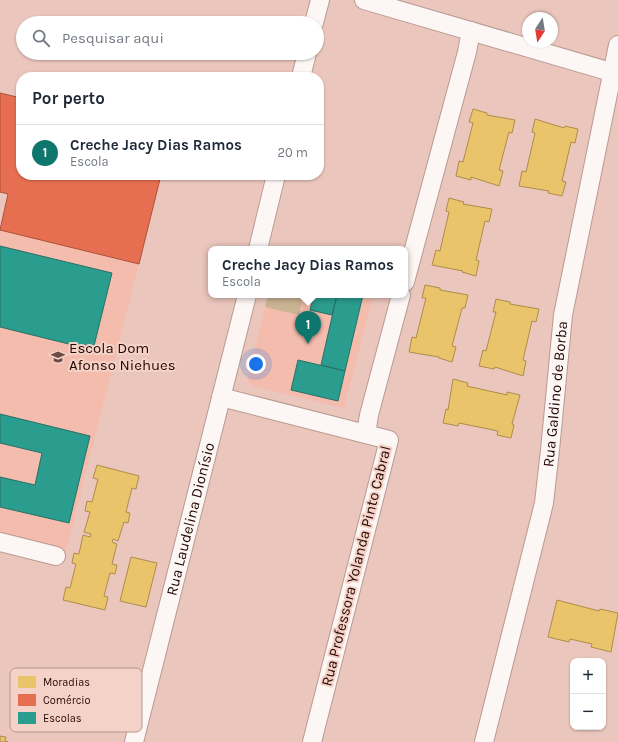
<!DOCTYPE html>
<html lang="pt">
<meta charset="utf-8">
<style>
:root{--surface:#fff;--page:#f6f6f7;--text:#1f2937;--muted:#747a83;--line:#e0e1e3;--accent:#0f766e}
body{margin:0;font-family:Karla,sans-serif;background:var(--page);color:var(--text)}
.controls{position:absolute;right:12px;bottom:12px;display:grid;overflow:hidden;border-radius:8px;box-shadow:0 1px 3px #0004}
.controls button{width:36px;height:36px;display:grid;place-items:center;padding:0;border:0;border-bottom:1px solid var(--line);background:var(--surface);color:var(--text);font:20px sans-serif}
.compass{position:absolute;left:522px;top:12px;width:36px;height:36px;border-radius:50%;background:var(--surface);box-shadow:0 1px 3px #0004;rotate:192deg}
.you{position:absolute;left:256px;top:364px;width:14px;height:14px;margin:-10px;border:3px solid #fff;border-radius:50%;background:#1a73e8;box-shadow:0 0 0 6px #1a73e833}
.badge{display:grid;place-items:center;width:26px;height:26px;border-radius:50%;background:var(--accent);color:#fff;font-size:13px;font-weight:700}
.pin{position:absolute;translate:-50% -33px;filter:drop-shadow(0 1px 2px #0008)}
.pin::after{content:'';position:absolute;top:21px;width:14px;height:12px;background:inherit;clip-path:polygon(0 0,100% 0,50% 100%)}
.popup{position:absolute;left:208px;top:246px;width:200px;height:52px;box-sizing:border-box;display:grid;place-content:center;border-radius:8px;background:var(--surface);filter:drop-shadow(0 1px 3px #0005);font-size:13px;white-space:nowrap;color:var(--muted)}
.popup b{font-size:15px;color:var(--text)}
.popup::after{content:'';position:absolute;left:50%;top:100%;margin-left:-8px;border:8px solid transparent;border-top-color:var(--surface)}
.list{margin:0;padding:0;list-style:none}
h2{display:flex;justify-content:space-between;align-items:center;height:52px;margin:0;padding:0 16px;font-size:17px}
h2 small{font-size:13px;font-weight:400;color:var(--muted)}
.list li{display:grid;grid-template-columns:26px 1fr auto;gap:12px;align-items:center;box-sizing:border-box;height:56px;padding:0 16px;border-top:1px solid var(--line)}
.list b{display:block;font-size:15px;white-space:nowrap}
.list p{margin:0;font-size:13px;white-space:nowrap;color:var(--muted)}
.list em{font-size:13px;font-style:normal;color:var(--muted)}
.icon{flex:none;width:22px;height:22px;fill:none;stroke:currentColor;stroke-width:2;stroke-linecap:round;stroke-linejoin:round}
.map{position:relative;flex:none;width:618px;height:742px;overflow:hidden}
.search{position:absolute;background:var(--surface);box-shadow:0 1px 3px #0004;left:16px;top:16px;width:308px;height:44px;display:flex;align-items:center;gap:10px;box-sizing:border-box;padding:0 14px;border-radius:22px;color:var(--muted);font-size:15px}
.panel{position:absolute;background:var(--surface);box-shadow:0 1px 3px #0004;left:16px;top:72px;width:308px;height:108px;border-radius:16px}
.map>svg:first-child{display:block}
.built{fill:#f4bcac}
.green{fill:#cbb494}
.homes{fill:#e9c46a;stroke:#ae8c4b}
.shops{fill:#e76f51;stroke:#ad5039}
.schools{fill:#2a9d8f;stroke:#287065}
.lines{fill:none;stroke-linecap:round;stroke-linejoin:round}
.street-casing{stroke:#b99a92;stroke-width:20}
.street{stroke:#fcf6f5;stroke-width:18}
.labels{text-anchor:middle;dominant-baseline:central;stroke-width:4;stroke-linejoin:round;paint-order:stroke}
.poi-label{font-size:15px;fill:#250802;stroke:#f5d2c8;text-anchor:start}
.street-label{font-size:15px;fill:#250802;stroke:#f5d2c8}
.key{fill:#f5d2c8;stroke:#b7958d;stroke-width:1}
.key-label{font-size:11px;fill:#250802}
</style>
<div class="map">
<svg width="618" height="742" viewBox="0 0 618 742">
<rect width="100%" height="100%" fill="#ebc6bc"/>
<g class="built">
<polygon points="0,230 139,264 65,554 0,538"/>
<polygon points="268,295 373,295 344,408 252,386 247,380"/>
</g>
<polygon class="green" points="268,295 303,295 299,315 265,307"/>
<g class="homes">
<polygon points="473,109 487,113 487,115 515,120 512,133 509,132 499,170 503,171 499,186 471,177 471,180 456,176 459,161 463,162 473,123 469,122"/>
<polygon points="535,119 564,128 565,126 578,129 575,143 571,142 562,181 566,182 562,196 548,193 549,191 519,186 522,171 526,172 535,133 532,132"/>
<polygon points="449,198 464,202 463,204 492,209 489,222 485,221 476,260 479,261 476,276 462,272 463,271 432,265 436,250 440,251 449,212 446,211"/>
<polygon points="425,285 440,288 440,290 468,295 465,308 462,308 452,346 456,347 452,362 439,358 439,357 409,352 412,337 416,338 426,298 422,298"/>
<polygon points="496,299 510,302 510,304 539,309 536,322 532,321 523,360 526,361 523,376 495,367 494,369 479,366 483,350 486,351 496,312 493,312"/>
<polygon points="453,379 468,383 467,386 507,395 507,392 520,395 512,424 514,425 511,438 497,435 498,431 459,423 458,426 443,423 446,409 448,410"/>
<polygon points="97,465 139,476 136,489 132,488 126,512 130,513 128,523 124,522 118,541 113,539 112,542 117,544 112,564 117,565 115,574 110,573 104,596 108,597 105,610 63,600 66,587 70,588 76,564 72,563 74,553 79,554 83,535 90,537 91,534 84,532 90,512 85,511 87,501 92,502 98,479 93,478"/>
<polygon points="131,557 157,563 146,607 120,601"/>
<polygon points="557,600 599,611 600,609 618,613 611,652 591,647 592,644 570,639 569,642 548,637"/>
<polygon points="0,736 6,737 5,741 8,742 0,742"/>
</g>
<polygon class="shops" points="0,93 21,98 21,175 161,175 139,264 0,230 8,194 0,192"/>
<g class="schools">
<polygon points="0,246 112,273 93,350 0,327"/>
<polygon points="314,295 337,295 332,315 310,310"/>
<polygon points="337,295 363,295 345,371 321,365"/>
<polygon points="298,360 345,371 338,401 291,390"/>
<polygon points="0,414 90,436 69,523 0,507 0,477 35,485 42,453 0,443"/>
</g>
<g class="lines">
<g class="street-casing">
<g id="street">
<polyline points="364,0 618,74"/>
<polyline points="314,23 320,0"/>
<polyline points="301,77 307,53"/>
<polyline points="258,249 276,175"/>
<polyline points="405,282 467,52 471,31"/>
<polyline points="221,397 389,440 312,742"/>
<polyline points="366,434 369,415 401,295"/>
<polyline points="0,542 56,556"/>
<path id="s1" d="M134 742 247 295"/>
<path id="s2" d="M484 742 544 503 550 450 563 315 618 45"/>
</g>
</g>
<use href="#street" class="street"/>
</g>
<defs>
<g id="school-bare" transform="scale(1.08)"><path d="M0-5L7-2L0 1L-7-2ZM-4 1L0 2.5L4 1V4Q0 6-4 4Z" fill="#6a4a43" stroke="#f5d2c8" stroke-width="2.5" paint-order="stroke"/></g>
</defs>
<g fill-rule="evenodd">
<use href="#school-bare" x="58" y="357"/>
</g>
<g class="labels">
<g class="poi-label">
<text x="69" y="348">Escola Dom<tspan x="69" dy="17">Afonso Niehues</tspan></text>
</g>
<g class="street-label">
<text stroke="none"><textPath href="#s2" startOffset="356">Rua Galdino de Borba</textPath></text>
<text stroke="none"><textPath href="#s1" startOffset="230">Rua Laudelina Dionísio</textPath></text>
<text transform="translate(356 566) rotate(-76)">Rua Professora Yolanda Pinto Cabral</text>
</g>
</g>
<rect x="10" y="668" width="132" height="64" rx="6" class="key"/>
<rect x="18" y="676" width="18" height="12" fill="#e9c46a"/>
<rect x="18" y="694" width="18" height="12" fill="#e76f51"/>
<rect x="18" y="712" width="18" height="12" fill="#2a9d8f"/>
<g class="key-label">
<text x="43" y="686">Moradias</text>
<text x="43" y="704">Comércio</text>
<text x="43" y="722">Escolas</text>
</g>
</svg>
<div class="controls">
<button>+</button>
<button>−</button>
</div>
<svg class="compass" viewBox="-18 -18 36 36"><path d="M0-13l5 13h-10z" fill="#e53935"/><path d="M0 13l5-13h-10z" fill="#747a83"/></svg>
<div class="you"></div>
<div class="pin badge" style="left:308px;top:344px">1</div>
<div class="popup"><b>Creche Jacy Dias Ramos</b>Escola</div>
<div class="search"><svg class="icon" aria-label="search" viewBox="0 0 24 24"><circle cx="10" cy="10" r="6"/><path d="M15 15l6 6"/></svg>Pesquisar aqui</div>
<section class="panel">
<h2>Por perto<small></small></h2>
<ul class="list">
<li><span class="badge">1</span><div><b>Creche Jacy Dias Ramos</b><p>Escola</p></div><em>20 m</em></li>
</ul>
</section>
</div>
